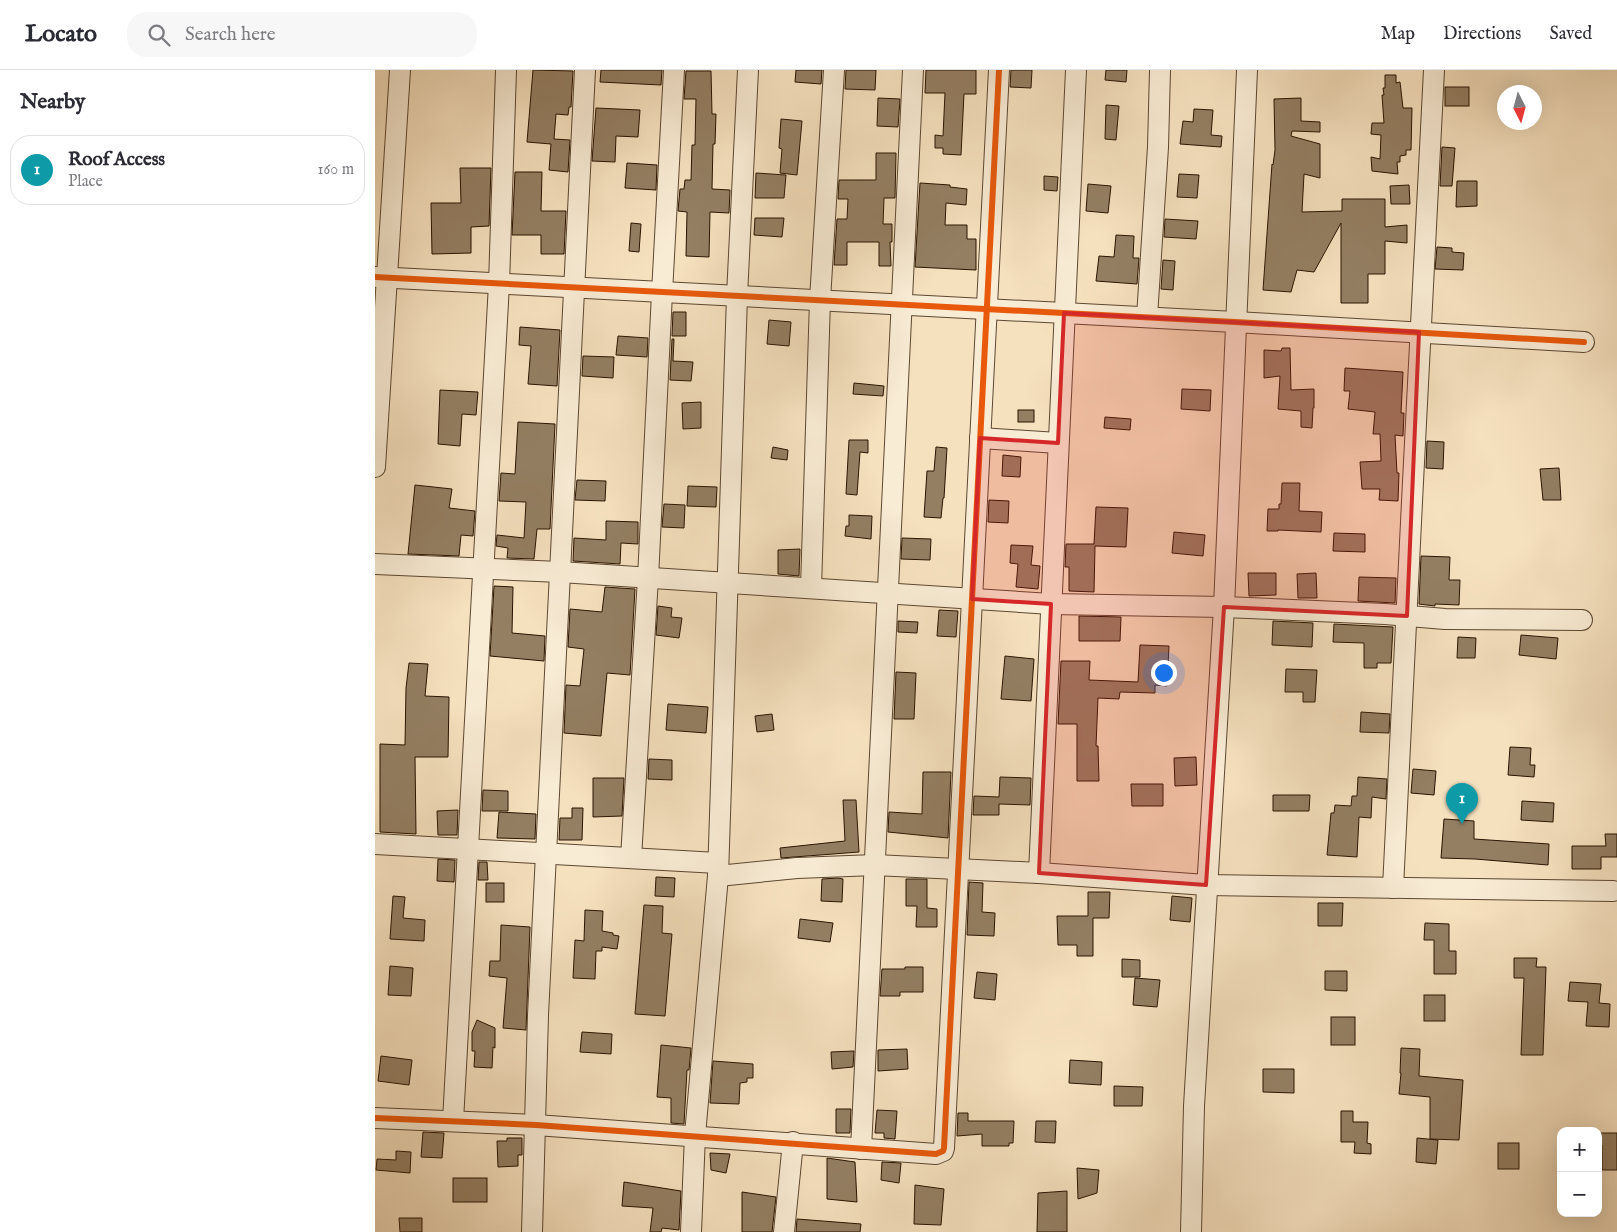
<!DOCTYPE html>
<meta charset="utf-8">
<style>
:root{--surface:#fff;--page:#f7f7f7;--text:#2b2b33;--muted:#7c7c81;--line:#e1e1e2;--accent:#8f2418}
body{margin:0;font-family:"IM FELL English",serif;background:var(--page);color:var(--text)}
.controls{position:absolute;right:15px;bottom:15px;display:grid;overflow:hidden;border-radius:10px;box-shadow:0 5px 20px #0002}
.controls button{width:45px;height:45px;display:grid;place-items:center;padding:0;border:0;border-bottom:1px solid var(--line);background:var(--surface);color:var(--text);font:25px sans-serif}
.compass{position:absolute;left:1122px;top:15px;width:45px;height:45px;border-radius:50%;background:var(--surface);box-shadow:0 5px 20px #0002;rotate:174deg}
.you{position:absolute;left:788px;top:602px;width:18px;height:18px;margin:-12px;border:4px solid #fff;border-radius:50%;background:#1a73e8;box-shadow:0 0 0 8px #1a73e833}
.badge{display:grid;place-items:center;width:32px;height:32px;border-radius:50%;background:var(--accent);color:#fff;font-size:16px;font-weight:700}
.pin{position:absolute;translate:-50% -41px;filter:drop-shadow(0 1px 2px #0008)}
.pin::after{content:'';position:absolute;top:26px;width:18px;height:15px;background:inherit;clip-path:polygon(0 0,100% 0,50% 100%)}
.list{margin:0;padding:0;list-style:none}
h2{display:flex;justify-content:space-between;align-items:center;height:65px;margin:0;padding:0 20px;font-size:21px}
h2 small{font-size:16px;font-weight:400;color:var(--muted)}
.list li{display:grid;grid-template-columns:32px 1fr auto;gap:15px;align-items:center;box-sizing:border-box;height:70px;margin:0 10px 10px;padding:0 10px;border:1px solid var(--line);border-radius:20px}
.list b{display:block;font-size:19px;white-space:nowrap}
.list p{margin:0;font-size:16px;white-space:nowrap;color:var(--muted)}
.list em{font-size:16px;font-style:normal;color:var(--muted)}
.icon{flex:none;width:28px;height:28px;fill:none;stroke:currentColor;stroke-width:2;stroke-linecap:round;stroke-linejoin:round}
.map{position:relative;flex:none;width:1242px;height:1162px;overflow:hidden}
header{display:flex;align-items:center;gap:30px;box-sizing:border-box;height:70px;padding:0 25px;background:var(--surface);border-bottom:1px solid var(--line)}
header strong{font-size:24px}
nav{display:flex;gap:28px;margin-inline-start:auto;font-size:18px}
.search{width:350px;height:45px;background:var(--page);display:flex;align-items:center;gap:12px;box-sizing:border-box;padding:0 18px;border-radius:20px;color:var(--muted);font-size:19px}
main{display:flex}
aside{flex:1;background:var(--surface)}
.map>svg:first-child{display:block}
.building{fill:#947f63;stroke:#291400}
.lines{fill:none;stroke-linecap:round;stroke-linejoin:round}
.minor-casing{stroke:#5c4730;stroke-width:22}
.minor{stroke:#f9ecd5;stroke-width:20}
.cycleway-casing{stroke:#f9ecd5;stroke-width:9}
.cycleway{stroke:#e8590c;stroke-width:6}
.marked{fill:#d62828;fill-opacity:0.2;stroke:#d62828;stroke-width:4;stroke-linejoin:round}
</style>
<header>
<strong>Locato</strong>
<div class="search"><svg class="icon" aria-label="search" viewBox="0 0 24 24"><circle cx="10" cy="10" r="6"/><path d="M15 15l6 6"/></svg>Search here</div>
<nav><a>Map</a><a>Directions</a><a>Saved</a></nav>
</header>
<main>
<aside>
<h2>Nearby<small></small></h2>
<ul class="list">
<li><span class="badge" style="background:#0f9aa8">1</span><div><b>Roof Access</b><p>Place</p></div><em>160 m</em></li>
</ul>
</aside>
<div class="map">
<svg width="1242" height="1162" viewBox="0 0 1242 1162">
<rect width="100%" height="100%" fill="#f6e1bf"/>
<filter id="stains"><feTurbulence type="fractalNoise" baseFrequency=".004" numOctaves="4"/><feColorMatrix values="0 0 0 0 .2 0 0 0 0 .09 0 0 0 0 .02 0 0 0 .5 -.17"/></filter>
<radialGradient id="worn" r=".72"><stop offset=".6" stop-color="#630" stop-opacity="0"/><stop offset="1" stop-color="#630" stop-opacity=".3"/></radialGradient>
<g class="building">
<polygon points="158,0 198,1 196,37 194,37 193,45 181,44 179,69 195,70 193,102 174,100 176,74 152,72"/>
<polygon points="226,0 287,0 286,15 225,12"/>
<polygon points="421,0 447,0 446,14 420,12"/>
<polygon points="471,0 501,0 500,20 470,19"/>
<polygon points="551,0 601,0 601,24 589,24 586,85 568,84 568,78 560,78 560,65 568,66 570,23 550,23"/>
<polygon points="636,0 657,0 656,18 635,17"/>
<polygon points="731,0 752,0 751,12 730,10"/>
<polygon points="311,1 336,1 337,44 341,44 340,74 338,74 337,119 355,120 354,143 335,142 334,187 311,186 312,142 303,141 305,119 309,119 310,110 316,110 317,75 320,75 321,29 309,29"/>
<polygon points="1010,5 1021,5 1021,13 1025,12 1028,38 1037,38 1036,80 1031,80 1031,85 1025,86 1025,92 1022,92 1023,104 997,101 996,87 1005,89 1006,65 996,64 997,53 1009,53 1007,25 1009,25 1008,18 1010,18"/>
<rect x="1070" y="17" width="24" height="19"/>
<polygon points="503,28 525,29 523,57 502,56"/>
<polygon points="926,28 926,51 945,52 945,62 917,61 916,66 945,74 945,108 929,104 927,142 967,141 967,129 1010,129 1010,157 1032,155 1032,173 1010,171 1010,204 993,204 993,233 966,233 966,153 939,202 922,200 916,222 888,220 897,94 898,95 900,80 899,29"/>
<polygon points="731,35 744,36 741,70 730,69"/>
<polygon points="221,38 265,40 263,67 241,66 240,92 217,91"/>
<polygon points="819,39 838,40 836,65 847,66 846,77 805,74 808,51 818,52"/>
<polygon points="406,49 427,51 422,105 405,103 407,79 404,78"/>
<polygon points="1067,77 1080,78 1077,116 1065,116"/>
<polygon points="501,83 521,83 520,128 509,128 508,154 517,154 517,172 515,172 516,196 504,196 504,172 472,172 472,195 459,195 462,149 472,149 473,129 463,129 464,110 501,110"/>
<polygon points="252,93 282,95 281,120 250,118"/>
<polygon points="85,98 116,98 114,156 96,157 96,183 57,184 56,133 86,133"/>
<polygon points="140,102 167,102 166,141 191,141 189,184 166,184 166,165 137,165"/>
<polygon points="381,103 411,105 409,128 380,128"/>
<polygon points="804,104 824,105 822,128 802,127"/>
<polygon points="669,106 683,107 682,121 669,120"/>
<polygon points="1082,111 1102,111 1102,136 1081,137"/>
<polygon points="545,113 575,115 575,117 592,119 591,135 571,133 570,155 592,155 592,169 601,169 601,200 540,197"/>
<polygon points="713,114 736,116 733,143 711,141"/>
<polygon points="1034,115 1035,134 1016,134 1015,116"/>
<polygon points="380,148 409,148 407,167 379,165"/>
<polygon points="790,149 823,151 821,169 789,167"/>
<polygon points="256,153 266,154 264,182 254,181"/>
<polygon points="741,165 759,166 758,188 764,188 762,214 721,211 724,186 739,187"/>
<polygon points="1062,177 1077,178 1077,182 1089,183 1088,200 1060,199"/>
<polygon points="788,190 800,191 798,220 786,219"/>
<polygon points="298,242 311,242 311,266 297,266"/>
<polygon points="394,250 416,252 414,276 392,274"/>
<polygon points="145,257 185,260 182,316 153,314 156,276 144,275"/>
<polygon points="243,266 273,268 272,287 241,285"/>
<polygon points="297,269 299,269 298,291 318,292 316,311 295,310"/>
<polygon points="907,278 915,278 916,320 939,319 939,338 938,338 937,358 926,357 926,341 903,339 905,306 889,308 889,280 906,281"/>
<polygon points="208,286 239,287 238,308 207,306"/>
<polygon points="970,298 1028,302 1026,343 1029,343 1028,366 1020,365 1022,403 1024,403 1023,431 1004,430 1005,419 987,419 985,392 1006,391 1005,364 998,364 1000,342 973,339 975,321 969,321"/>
<polygon points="479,313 509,316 508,326 478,324"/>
<polygon points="807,319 836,320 835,341 806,339"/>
<polygon points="65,320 103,322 101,345 87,344 85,376 63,374"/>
<polygon points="326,332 326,358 308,359 307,333"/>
<rect x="643" y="340" width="16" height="12"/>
<polygon points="730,347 756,349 755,360 729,358"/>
<polygon points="143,352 180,354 175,459 162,459 159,489 132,488 133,478 121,476 122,465 149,468 151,432 124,431 126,403 140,404"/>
<polygon points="474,370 493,370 493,383 485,382 482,425 471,424"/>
<polygon points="1052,371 1069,372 1068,399 1051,398"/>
<polygon points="398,377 413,380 412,390 396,388"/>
<polygon points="561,377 572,378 569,428 568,428 566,448 549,447 552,401 559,401"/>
<polygon points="628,385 646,387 645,407 627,406"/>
<polygon points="1184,398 1186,430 1168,430 1165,399"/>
<polygon points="202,410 231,411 230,431 200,430"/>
<polygon points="907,413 925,413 924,441 947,442 946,462 903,460 903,461 892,461 893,439 904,439 904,434 906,434"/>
<polygon points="40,415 77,419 74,438 100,441 98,466 86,465 84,486 33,484"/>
<polygon points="313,416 342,417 341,437 312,436"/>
<polygon points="614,430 634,431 633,453 613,452"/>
<polygon points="289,434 310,435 309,458 287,457"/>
<polygon points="721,437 753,438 751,477 720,476 719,522 694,521 694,497 690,497 691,474 719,474"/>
<polygon points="474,445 497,446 496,469 470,466 471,456 474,456"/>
<polygon points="231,451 263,452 263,474 246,473 245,494 198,491 199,468 231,470"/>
<polygon points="799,462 830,465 828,486 797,483"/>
<polygon points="959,463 990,464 990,482 958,481"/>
<polygon points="527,468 556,469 555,490 526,489"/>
<polygon points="636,475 658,476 656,495 665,496 663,519 641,517 643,494 635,493"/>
<polygon points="425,479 424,506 403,504 403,480"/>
<polygon points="1046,486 1075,487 1074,510 1085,510 1084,535 1060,534 1060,536 1044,534"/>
<polygon points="873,503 901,503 901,525 874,526"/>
<polygon points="941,503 942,528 923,528 922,504"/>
<polygon points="984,507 1021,508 1020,533 983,531"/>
<polygon points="119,516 138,517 137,563 170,566 169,591 115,586"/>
<polygon points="230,517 260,519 255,605 232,603 226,666 189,663 191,615 205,616 209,579 193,577 195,539 227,542"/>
<polygon points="283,536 297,538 296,547 307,548 304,568 281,565"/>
<polygon points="564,540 583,541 581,567 562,566"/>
<polygon points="704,546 746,547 745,571 704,571"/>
<polygon points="523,551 543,552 542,563 523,562"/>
<polygon points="898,551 938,553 937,577 897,575"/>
<polygon points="959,554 1018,557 1016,593 1002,593 1002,598 989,598 989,573 958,572"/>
<polygon points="1146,565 1183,568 1181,589 1144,585"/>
<polygon points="1083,567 1101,568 1100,588 1082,588"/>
<polygon points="765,575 794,576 792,616 780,615 780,623 745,622 744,629 723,628 721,676 723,676 724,711 702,711 702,654 683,654 686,591 715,591 714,610 763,612"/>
<polygon points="630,586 659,589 656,631 626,629"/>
<polygon points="34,593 53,594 50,626 74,627 73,687 40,687 41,764 5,762 5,674 30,675 31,618"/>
<polygon points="911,599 942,600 940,632 928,632 928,622 910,622"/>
<polygon points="521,602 541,603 539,649 519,649"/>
<polygon points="293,634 333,637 331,663 291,660"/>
<polygon points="986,642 1015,644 1014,663 985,662"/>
<polygon points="397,644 399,660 382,662 380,646"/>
<polygon points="1135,677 1156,678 1155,695 1160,695 1159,707 1133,705"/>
<polygon points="821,687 822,715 800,716 799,688"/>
<polygon points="274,689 297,690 297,710 273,709"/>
<polygon points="1038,699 1061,701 1059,725 1036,723"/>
<polygon points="548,702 576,702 573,768 513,762 514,742 547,744"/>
<polygon points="625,707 656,708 655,735 624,734 624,745 598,745 599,726 624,727"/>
<polygon points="983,707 1012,709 1011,729 997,727 996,748 984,747 982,787 952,785 956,743 959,743 960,735 976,736 977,726 982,726"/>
<polygon points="218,708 249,708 247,746 218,747"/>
<polygon points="756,714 788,714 788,736 757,736"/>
<polygon points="108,720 133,721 133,741 107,741"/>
<polygon points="898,725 935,725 934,741 898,741"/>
<polygon points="468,730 481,730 484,782 406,788 405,778 470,771"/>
<polygon points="1147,731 1179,733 1178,752 1146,750"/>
<polygon points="197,738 208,738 207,770 184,770 185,748 197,748"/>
<polygon points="83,740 82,765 63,765 62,741"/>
<polygon points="124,742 161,744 160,769 122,768"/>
<polygon points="1069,749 1099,751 1099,769 1174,774 1173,795 1100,789 1066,788"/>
<polygon points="1230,764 1242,764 1242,787 1226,787 1226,799 1197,799 1197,776 1231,776"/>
<polygon points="63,789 80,790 79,812 62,811"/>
<polygon points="104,792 112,792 113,810 103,810"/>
<polygon points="281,807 300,808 299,827 280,826"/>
<polygon points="463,808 468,809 467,832 446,831 447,809"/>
<polygon points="531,809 552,809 552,838 562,839 562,857 541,857 542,836 531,836"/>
<polygon points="594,812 608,813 607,842 620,843 619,866 592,865"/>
<rect x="111" y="813" width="18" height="19"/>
<polygon points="713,822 735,822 734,848 718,848 718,886 702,886 702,875 683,875 682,846 713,846"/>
<polygon points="18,826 30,827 28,848 50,850 49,871 15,869"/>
<polygon points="797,826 817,828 815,852 795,850"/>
<polygon points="943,833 968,833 967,856 943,856"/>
<polygon points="269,835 288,836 287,863 297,864 290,946 260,944"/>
<polygon points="210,840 228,841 227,861 238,863 238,865 244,866 242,879 227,877 227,881 221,881 220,909 198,908 200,870 209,871"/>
<polygon points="425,849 458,853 455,872 423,868"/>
<polygon points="1050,853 1074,854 1074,881 1081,881 1081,904 1059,904 1059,870 1049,870"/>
<polygon points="126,855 155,857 151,960 128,958 132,908 114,906 115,891 125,891"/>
<polygon points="1139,888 1162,888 1161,897 1171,897 1168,985 1146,985 1149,908 1139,908"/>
<polygon points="747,889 765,890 765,907 747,907"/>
<polygon points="15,896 38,898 36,926 13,925"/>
<polygon points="530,897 548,897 548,922 525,922 525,926 505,926 507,899 530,899"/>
<polygon points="950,901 972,901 972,921 950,920"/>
<polygon points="602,902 622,904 620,930 599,928"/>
<polygon points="760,908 785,910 782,937 758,935"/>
<polygon points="1195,912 1226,914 1224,933 1235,934 1234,957 1211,956 1213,932 1193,931"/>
<rect x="1049" y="925" width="21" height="26"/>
<rect x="956" y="947" width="24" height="28"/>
<polygon points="102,950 120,958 120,978 118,977 117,998 99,997 100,981 97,981 97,962"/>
<polygon points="207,962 237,964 236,984 205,982"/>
<polygon points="286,975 316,978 314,1000 312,1000 309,1054 296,1053 296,1028 282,1027"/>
<polygon points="1026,978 1045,979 1044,1006 1088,1010 1084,1070 1055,1069 1055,1027 1024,1024 1026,1003 1025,1003"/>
<polygon points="532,979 533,999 503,1001 503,980"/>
<polygon points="479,981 478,997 457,999 456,982"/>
<polygon points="6,986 37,990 34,1015 3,1011"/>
<polygon points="695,990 727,992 726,1015 694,1013"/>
<polygon points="338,991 378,994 378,1008 372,1008 372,1012 365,1013 364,1034 335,1033"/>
<polygon points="888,999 919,999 919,1023 888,1022"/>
<polygon points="739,1016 768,1017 767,1036 739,1036"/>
<polygon points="461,1039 476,1039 475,1063 461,1063"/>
<polygon points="502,1040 522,1041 520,1069 509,1068 509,1063 500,1063"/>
<polygon points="966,1041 978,1041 978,1052 993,1052 992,1073 996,1074 996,1084 979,1083 980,1072 966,1072"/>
<polygon points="583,1043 593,1043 593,1051 639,1051 638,1073 634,1073 634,1076 607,1076 607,1064 582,1066"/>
<polygon points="661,1051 681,1051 680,1073 660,1072"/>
<polygon points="48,1062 69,1063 67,1088 46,1087"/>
<polygon points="1223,1063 1242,1063 1242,1100 1227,1100 1227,1075 1223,1075"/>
<polygon points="132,1068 147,1068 147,1085 143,1085 143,1096 123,1097 122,1071 132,1071"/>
<polygon points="1042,1068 1063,1070 1061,1094 1041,1092"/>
<rect x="1123" y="1073" width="21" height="26"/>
<polygon points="21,1081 36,1082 35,1103 1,1100 2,1089 21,1090"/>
<polygon points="335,1083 355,1084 351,1103 336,1100"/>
<polygon points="452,1088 480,1092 482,1132 452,1129"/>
<polygon points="507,1092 526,1093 524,1113 506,1110"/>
<polygon points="702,1098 724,1100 722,1123 703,1129"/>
<rect x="78" y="1108" width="34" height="24"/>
<polygon points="249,1112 306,1121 304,1160 287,1158 286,1162 275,1162 278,1138 247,1136"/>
<polygon points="540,1115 569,1119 566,1155 539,1154"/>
<polygon points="692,1121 692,1162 662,1162 663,1123"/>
<polygon points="367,1122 401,1127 397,1162 367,1162"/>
<polygon points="24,1148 47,1148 47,1162 25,1162"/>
<polygon points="422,1149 486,1154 485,1162 421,1162"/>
</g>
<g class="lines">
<g class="minor-casing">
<g id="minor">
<polyline points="0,207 860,252 1209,272"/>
<polyline points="772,247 783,77 785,0"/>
<polyline points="605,368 683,373"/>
<polyline points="0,397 25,0"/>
<polyline points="0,494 185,502 676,534 849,537 1010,544 1070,549 1207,550"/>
<polyline points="436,518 445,230 459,0"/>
<polyline points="0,774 343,793"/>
<polyline points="256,788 273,508 287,223 299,0"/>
<polyline points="664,803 701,0"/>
<polyline points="343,806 422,798 500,795 664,803 831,815 1238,821"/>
<path d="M1018 818C1032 545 1044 273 1059 0"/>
<polyline points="0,1048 161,1055 561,1084 568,1081 569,1078 624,0"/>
<polyline points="78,1051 124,214 131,0"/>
<polyline points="486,1079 538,0"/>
<polyline points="157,1162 163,945 210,0"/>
<polyline points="316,1162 320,1065 343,806 362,226 373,0"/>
<polyline points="409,1162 418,1072"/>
<polyline points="816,1162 819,1036 849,537 872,0"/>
</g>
</g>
<use href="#minor" class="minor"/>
<g class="cycleway-casing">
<g id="cycleway">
<polyline points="0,207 860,252 1209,272"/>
<polyline points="0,1048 161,1055 561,1084 568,1081 569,1078 624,0"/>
</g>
</g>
<use href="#cycleway" class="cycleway"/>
</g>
<path class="marked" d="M689 243 1044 262 1032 546 849 537 831 815 664 803 676 534 597 529 605 368 683 373Z"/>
<rect width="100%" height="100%" filter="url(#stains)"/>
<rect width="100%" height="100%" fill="url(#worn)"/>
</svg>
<div class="controls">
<button>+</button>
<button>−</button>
</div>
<svg class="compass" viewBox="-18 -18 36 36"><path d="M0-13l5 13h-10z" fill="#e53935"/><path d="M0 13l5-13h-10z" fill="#7c7c81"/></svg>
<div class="you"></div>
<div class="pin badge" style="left:1087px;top:754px;background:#0f9aa8">1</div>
</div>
</main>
